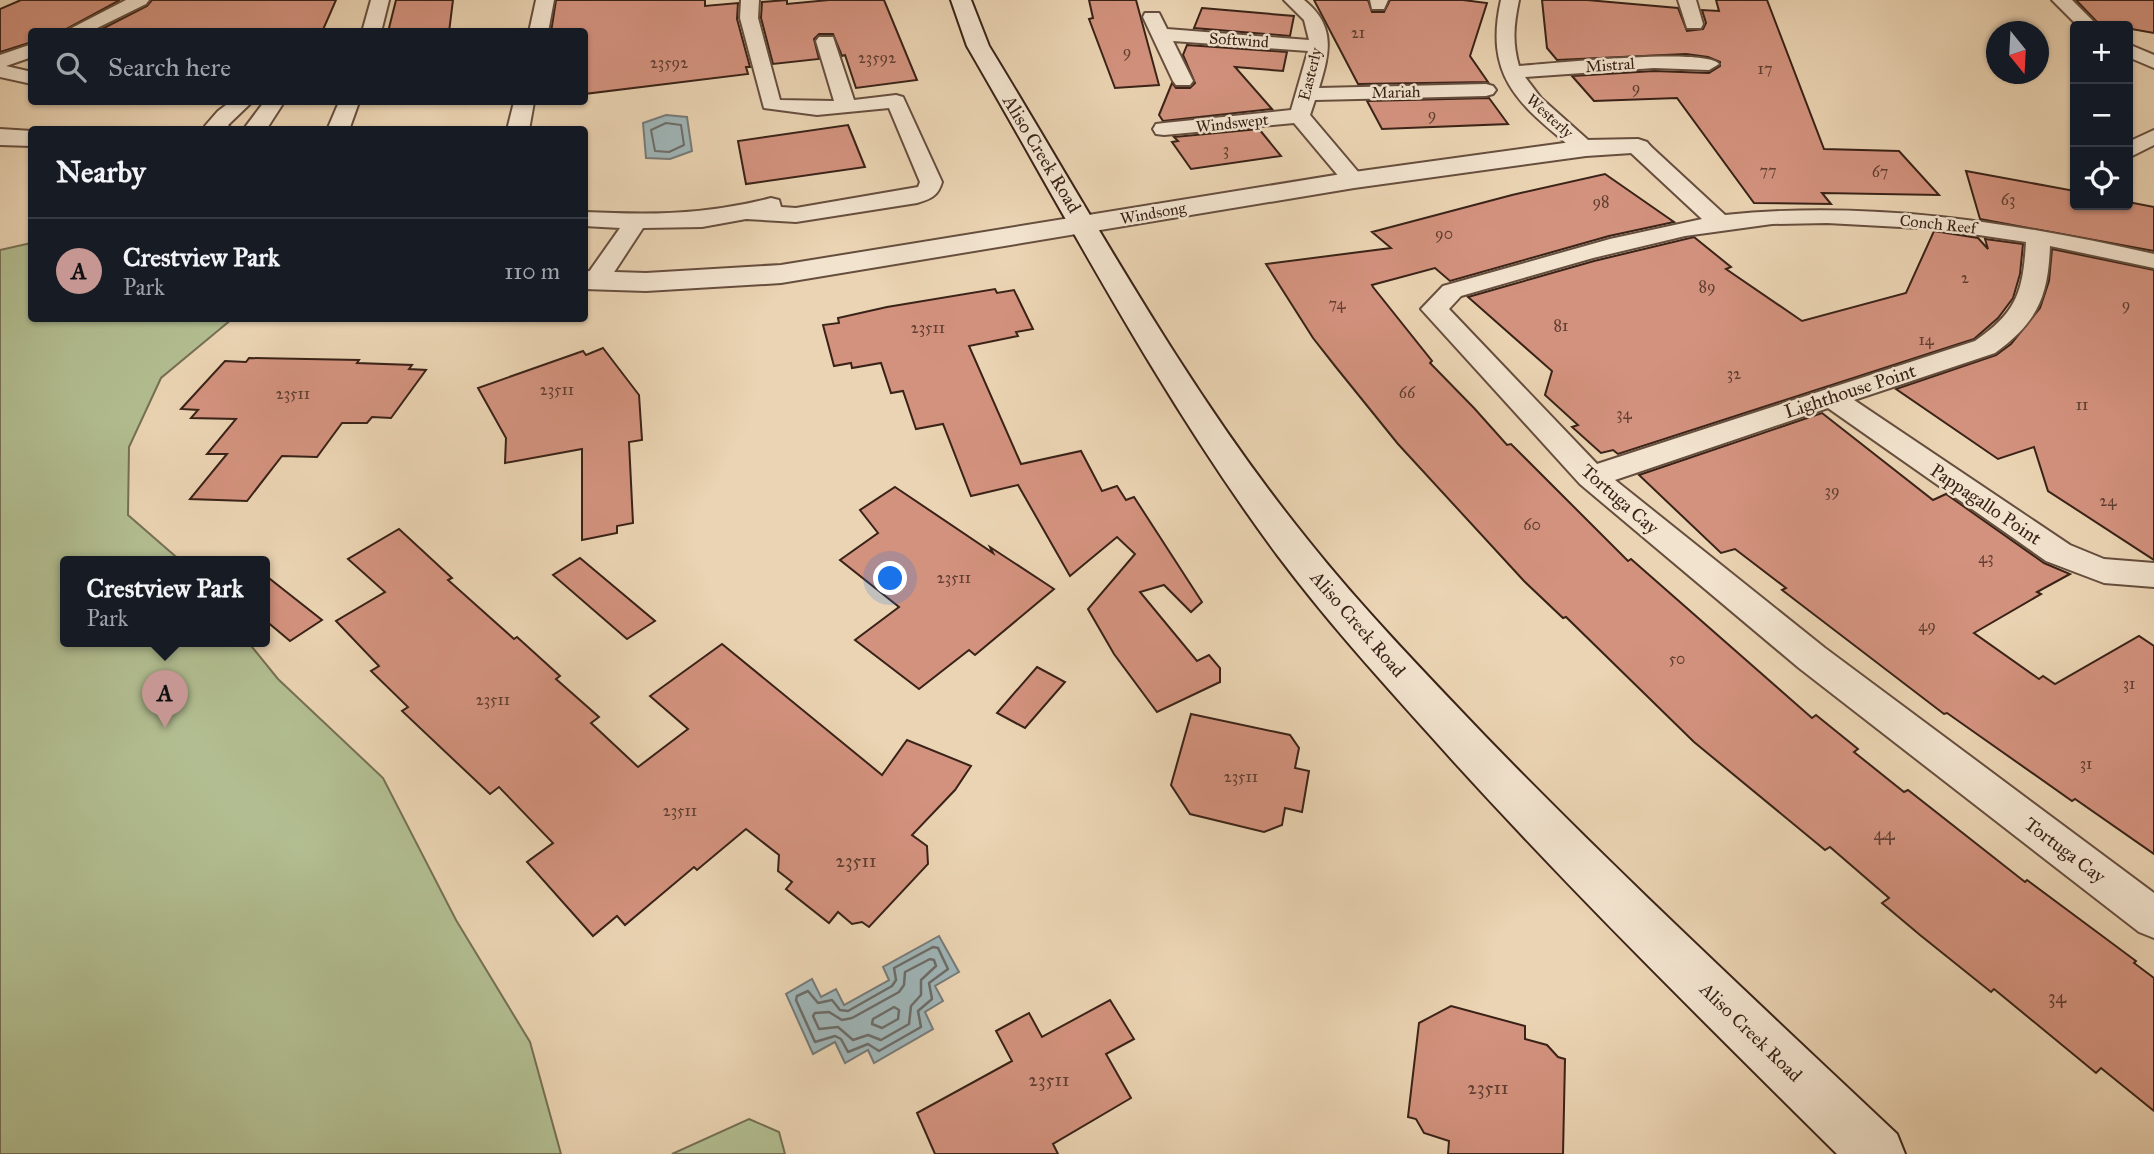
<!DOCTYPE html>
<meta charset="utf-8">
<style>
:root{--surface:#171b24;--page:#20242c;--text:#f1f3f6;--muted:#9ea1a6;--line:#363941;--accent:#c59692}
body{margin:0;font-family:"IM FELL Great Primer",serif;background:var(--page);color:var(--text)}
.controls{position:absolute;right:21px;top:21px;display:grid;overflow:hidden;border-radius:7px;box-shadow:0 2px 5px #0004}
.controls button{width:63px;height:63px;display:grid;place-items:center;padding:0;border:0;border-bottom:2px solid var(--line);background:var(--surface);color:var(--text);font:35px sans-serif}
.compass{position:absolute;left:1986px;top:21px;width:63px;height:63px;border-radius:50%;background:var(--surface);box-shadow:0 2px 5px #0004;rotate:162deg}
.you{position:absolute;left:891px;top:579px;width:24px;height:24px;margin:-18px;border:5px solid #fff;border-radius:50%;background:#1a73e8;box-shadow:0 0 0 10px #1a73e833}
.badge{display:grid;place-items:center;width:46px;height:46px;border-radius:50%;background:var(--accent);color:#111;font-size:23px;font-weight:700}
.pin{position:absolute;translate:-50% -58px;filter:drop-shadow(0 2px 4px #0008)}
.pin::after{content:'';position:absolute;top:37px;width:24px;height:21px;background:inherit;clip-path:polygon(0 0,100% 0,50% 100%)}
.popup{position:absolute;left:60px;top:556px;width:210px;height:91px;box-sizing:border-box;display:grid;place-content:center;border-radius:7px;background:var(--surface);filter:drop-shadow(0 2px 5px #0005);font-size:23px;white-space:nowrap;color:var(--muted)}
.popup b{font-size:26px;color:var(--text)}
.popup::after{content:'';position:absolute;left:50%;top:100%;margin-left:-14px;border:14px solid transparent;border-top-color:var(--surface)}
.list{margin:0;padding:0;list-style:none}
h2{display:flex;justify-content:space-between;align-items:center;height:91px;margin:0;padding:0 28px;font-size:30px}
h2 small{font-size:23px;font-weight:400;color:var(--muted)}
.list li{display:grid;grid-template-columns:46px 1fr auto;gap:21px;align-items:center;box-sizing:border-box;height:105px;padding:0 28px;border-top:2px solid var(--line)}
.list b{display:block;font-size:26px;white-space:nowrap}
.list p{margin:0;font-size:23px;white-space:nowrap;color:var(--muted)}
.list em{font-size:23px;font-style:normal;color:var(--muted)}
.icon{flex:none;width:38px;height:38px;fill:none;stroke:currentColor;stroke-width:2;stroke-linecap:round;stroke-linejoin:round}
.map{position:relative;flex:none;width:2154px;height:1154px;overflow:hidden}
.search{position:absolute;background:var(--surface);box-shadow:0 2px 5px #0004;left:28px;top:28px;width:560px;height:77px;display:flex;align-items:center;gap:18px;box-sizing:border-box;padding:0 24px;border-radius:7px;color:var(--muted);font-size:26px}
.panel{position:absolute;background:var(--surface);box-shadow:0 2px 5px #0004;left:28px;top:126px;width:560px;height:196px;border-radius:7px}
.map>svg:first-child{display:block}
.green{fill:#b2be91;stroke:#767054;stroke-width:2}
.water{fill:#9eb5b8;stroke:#767a78;stroke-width:2}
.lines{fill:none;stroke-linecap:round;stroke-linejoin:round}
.shore-far1{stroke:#6c6c68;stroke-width:2}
.shore{stroke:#6c6c68;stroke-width:2.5}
.building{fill:#d3927e;stroke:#392217;stroke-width:2}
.minor-casing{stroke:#664e3e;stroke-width:4}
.tertiary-casing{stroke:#664e3e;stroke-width:4}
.secondary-casing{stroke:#392217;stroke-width:4}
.minor{fill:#f2e3ce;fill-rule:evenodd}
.tertiary{fill:#f2e3ce;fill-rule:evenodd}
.secondary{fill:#f2e3ce;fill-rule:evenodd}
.labels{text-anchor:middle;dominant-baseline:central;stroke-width:5;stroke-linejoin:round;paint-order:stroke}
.number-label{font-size:16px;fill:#603e31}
.far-street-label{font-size:16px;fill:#392217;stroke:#f2e3ce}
.street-label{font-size:19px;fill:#392217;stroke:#f2e3ce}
.near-number-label{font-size:19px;fill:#603e31}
</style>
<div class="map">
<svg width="2154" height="1154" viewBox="0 0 2154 1154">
<rect width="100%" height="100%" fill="#ebd4b3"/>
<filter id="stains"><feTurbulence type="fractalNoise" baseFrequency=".00286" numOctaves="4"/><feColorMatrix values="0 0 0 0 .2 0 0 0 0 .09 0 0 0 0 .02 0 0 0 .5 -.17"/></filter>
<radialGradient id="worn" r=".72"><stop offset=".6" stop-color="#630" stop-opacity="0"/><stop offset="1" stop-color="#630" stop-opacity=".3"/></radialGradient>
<g class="green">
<polygon points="31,243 32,318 232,319 161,378 129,447 128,515 182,562 65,562 65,642 248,642 278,679 383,778 456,920 530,1042 561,1154 0,1154 0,250"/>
<polygon points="749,1119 779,1132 785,1154 672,1154"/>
</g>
<g class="water">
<polygon points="666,115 687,117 692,151 670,159 646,158 643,123"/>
<polygon points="939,936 959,972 935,986 943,1001 925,1012 933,1029 874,1063 868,1050 845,1063 835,1042 813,1054 786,994 812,979 821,997 836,989 844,1005 889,980 883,967"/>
</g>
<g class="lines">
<polygon class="shore-far1" points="666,123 681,125 684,145 669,152 655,151 651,130"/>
<g class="shore">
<polygon points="933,947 938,948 948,969 929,983 932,999 918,1011 921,1027 879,1051 868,1044 848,1052 841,1039 835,1036 815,1042 796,1000 797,996 808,991 818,1003 832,1000 840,1010 848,1011 892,986 896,980 894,968"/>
<polygon points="930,959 934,960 936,966 921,980 921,995 911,1006 909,1024 881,1040 868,1035 853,1040 838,1027 819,1029 813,1016 815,1013 829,1012 842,1020 852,1018 899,992 904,985 905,972"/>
<polygon points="894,1007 899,1010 898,1019 882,1028 872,1024 873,1019"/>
</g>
</g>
<g class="building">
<polygon points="21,0 120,0 61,32 32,32 32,42 0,52 0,9"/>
<polygon points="152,0 336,0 322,32 96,32 147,6"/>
<polygon points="396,0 453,0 449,32 388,32"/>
<polygon points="556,0 705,0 705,6 738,3 737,19 750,67 746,67 748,74 584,94 584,32 551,32"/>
<polygon points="787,0 787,4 829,0 884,0 917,80 856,88 845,55 842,56 833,34 819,34 814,39 819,59 773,64 761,18 762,2"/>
<polygon points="1089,0 1136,0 1159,85 1115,88 1089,19 1093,18"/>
<polygon points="1314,0 1368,0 1372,12 1384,12 1390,0 1463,0 1487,3 1470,56 1488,82 1358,84"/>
<polygon points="1542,0 1587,0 1678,8 1687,31 1703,29 1706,23 1702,10 1719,11 1716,0 1767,0 1824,149 1899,151 1939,195 1822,193 1831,204 1754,203 1677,98 1594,101 1572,76 1654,71 1709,73 1720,66 1720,62 1708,57 1686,54 1557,60 1547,48"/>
<polygon points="2076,0 2154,0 2154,33 2098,23"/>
<polygon points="1202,8 1294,16 1290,36 1194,28"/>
<polygon points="1187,45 1287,52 1283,71 1235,67 1272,109 1163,121 1159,115 1172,83 1176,88 1190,88 1195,83 1183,55"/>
<polygon points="1489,98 1508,124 1382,129 1367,101"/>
<polygon points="848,125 865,167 746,184 738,141"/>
<polygon points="1259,129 1281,156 1191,169 1172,142 1178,141 1174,137"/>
<polygon points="1966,171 2075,191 2075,205 2128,205 2128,202 2154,207 2154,251 1980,219"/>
<polygon points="1605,174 1674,222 1609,236 1450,281 1435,268 1372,285 1373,287 1432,361 1430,363 1474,408 1507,445 1511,444 1628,561 1631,559 1812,718 1816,715 1858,749 1854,752 1904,792 1908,790 2025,882 2027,880 2136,961 2134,963 2154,978 2154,1111 2101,1068 2096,1073 1994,989 1991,992 1920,935 1882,903 1889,898 1830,847 1825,850 1694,742 1566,617 1563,618 1524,581 1398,444 1335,366 1313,338 1266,264 1391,248 1372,232 1512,195"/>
<polygon points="1934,231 1978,238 1988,249 1985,239 2023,244 2020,274 2013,298 1998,318 1974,339 1618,454 1613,450 1601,453 1572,427 1578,425 1545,395 1552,371 1468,297 1594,261 1694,237 1731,267 1726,269 1802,321 1906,293"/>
<polygon points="2052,249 2154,270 2154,560 2048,491 2034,447 1998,459 1896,389 1996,355 2011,344 2040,308 2049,281"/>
<polygon points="995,289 997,293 1014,290 1033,329 1016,332 1018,336 969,346 1021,464 1081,451 1102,491 1117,486 1126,500 1134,497 1202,602 1191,612 1164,585 1140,592 1197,661 1209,655 1220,668 1220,682 1157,712 1114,654 1088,609 1135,554 1117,537 1070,576 1018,485 971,496 943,424 916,429 903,391 891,393 881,363 852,368 851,363 834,366 823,325 839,323 838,318 887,307"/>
<polygon points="603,348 639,395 642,440 629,442 633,523 617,526 617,533 582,540 582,449 505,463 506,438 478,388 583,351 586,355"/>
<polygon points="249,358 359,360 357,363 412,365 409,369 426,370 391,418 372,417 367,423 342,423 317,457 282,456 247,501 190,499 227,454 207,454 236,419 191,418 198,410 181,409 225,361 246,362"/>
<polygon points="1822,413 1933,500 1946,494 2044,563 2070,574 2037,592 2041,594 1974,633 2039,679 2043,676 2055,684 2139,636 2154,646 2154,854 2075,799 2072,801 1947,713 1944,714 1782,590 1786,588 1735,549 1721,553 1639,475"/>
<polygon points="895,487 993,553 990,547 1054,589 975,655 969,650 919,689 855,640 899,607 840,560 878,533 860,510"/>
<polygon points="399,529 452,578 448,580 514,639 517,637 560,676 556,679 599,717 591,723 638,767 688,729 650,696 722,644 882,775 907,740 971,766 955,790 912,835 927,846 928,864 869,927 862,922 852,924 838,912 829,923 786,889 792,882 778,871 779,855 746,829 697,870 694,867 625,925 617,916 593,936 527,862 553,843 499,787 490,794 402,711 408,707 371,671 379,666 336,621 385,592 348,559"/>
<polygon points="580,558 655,621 627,639 553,575"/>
<polygon points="265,575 322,620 290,641 265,620"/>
<polygon points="1037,667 1065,682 1025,728 997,713"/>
<polygon points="1191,714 1290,735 1299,748 1295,768 1309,771 1302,812 1285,808 1282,825 1264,832 1190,814 1171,785"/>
<polygon points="1110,1000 1134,1039 1106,1054 1131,1098 1053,1144 1058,1154 935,1154 917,1113 1012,1061 996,1031 1029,1013 1042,1037"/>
<polygon points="1451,1006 1525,1026 1525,1039 1547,1045 1558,1057 1565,1059 1563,1154 1448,1154 1449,1141 1424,1133 1416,1119 1408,1117 1419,1023"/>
</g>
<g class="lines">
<g class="minor-casing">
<g id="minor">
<polygon points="126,0 149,0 146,4 89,32 64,32"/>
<polygon points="371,0 389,0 381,32 362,32"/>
<polygon points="536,0 554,0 548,32 529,32"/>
<path d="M741 0H759L758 18 780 100 834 101 816 41 819 37H833L854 100 896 95 903 97 942 182C938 196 931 199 917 203L796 222 746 219 702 227 643 228 605 286 596 289 587 286 584 279 620 228 584 226V212C653 215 704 215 771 198L779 200 781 207 796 208 918 187 920 182 889 108 817 115 764 108 740 18Z"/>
<path d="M1284 0H1304C1336 26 1330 52 1319 88L1486 84 1493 86 1496 90 1493 94 1486 96 1315 100 1310 115 1365 180 1362 185H1346L1294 123 1164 135 1156 134 1153 129 1156 124 1164 123 1291 110 1308 51 1173 41 1193 81 1190 85H1176L1173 81 1143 17 1145 13H1159L1167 29 1309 40 1304 20Z"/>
<polygon points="1370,0 1388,0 1384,9 1372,9"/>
<path d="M1501 0H1519C1514 24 1512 42 1519 66 1548 64 1706 47 1719 64L1709 70 1654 68 1525 77 1541 98 1597 148 1594 153H1578C1522 106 1483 80 1501 0Z"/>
<polygon points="1678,0 1696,0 1703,24 1701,28 1687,28"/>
<polygon points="2052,0 2072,0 2098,26 2078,26"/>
<polygon points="32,44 32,57 6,66 32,72 32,84 0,77 0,55"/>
<polygon points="2128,44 2154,55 2154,68 2128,57"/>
<polygon points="230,102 252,102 228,125 232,130 208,130 205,126 218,111"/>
<polygon points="264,102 284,102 266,130 243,130"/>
<polygon points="339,102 359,102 349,130 327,130"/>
<polygon points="514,102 534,102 529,130 507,130"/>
<polygon points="2154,130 2154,145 2128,158 2128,142"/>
<path d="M1638 140 1646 142 1725 215C1871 200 2012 222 2154 254V268L2050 246C2048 298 2037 322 1995 353L1854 400 2070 545 2104 559 2154 563V587L2104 583 2046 561 1828 408 1615 480 1825 648 2154 893V938L2139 932 1799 668 1580 484 1421 309 1443 286 1610 239 1702 219 1630 152 1627 147 1630 142ZM1827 223 1938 229 2026 242C2023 292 2017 312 1975 341L1597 464 1449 309 1461 296 1593 258 1685 236 1772 224Z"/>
</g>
</g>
<g class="tertiary-casing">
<g id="tertiary">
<polygon points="0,129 32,131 32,146 0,145"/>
<polygon points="1638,139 1647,142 1651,147 1647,152 1586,156 1354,188 781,283 646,291 584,289 584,271 646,273 781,265 1354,172 1586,140"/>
</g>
</g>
<g class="secondary-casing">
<path id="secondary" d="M951 0H971L989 46C1091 213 1184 387 1307 539 1362 608 1424 672 1485 736 1618 873 1758 1003 1897 1134L1905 1154H1837C1707 1025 1577 897 1454 762 1394 695 1332 628 1278 556 1159 396 1067 218 967 46Z"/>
</g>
<use href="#minor" class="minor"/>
<use href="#tertiary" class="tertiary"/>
<use href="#secondary" class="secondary"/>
</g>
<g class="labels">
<g class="number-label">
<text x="1358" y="32">21</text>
<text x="1127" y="51">9</text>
<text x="877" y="57">23592</text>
<text x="669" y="62">23592</text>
<text x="1765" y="68">17</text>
<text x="1636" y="87">9</text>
<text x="1432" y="114">9</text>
<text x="1226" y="149">3</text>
<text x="1768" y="170">77</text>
<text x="1880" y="171">67</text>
<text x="2008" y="199">63</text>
<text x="1601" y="201">98</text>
<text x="1444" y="233">90</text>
<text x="1965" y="277">2</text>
<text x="1707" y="286">89</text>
<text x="1337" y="303">74</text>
<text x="2126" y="304">9</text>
<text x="1561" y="325">81</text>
<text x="928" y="327">23511</text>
<text x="1926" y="339">14</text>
<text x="1734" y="373">32</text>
<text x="557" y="389">23511</text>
<text x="1407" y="392">66</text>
<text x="293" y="393">23511</text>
<text x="2082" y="404">11</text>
<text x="1624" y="413">34</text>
<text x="1832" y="490">39</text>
<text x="2108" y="500">24</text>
<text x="1532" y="524">60</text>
<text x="1986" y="557">43</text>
<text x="954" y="577">23511</text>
<text x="1927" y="625">49</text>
<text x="1677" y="658">50</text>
<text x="2129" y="683">31</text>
<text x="493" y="699">23511</text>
<text x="2086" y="763">31</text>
<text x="1241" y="776">23511</text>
<text x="680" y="810">23511</text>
</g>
<g class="far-street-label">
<text transform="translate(1239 40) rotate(4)">Softwind</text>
<text transform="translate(1610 65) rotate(-4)">Mistral</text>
<text transform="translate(1310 74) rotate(-76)">Easterly</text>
<text transform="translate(1396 92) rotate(-1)">Mariah</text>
<text transform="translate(1550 116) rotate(42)">Westerly</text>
<text transform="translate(1232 123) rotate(-6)">Windswept</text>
<text transform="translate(1153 213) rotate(-10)">Windsong</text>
<text transform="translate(1938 224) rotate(6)">Conch Reef</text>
</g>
<g class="street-label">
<text transform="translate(1042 154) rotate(59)">Aliso Creek Road</text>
<text transform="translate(1850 391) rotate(-18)">Lighthouse Point</text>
<text transform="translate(1620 499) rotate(41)">Tortuga Cay</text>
<text transform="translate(1986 504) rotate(34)">Pappagallo Point</text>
<text transform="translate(1358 624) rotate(49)">Aliso Creek Road</text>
<text transform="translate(2065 850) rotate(37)">Tortuga Cay</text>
<text transform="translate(1751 1032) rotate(44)">Aliso Creek Road</text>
</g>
<g class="near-number-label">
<text x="1884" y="833">44</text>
<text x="856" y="860">23511</text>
<text x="2057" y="996">34</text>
<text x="1049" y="1079">23511</text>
<text x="1488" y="1087">23511</text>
</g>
</g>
<rect width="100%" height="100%" filter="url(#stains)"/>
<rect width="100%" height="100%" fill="url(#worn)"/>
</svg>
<div class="controls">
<button>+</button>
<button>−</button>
<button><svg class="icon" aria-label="locate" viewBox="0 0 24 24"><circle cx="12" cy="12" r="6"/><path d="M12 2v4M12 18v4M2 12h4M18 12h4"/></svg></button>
</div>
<svg class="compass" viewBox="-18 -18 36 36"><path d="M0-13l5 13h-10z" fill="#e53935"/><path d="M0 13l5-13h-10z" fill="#9ea1a6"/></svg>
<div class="you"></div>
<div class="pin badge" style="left:165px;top:728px">A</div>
<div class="popup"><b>Crestview Park</b>Park</div>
<div class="search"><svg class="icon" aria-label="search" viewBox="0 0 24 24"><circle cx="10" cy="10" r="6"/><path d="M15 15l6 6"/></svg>Search here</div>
<section class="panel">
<h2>Nearby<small></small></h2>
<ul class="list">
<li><span class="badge">A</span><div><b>Crestview Park</b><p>Park</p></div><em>110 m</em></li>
</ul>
</section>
</div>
